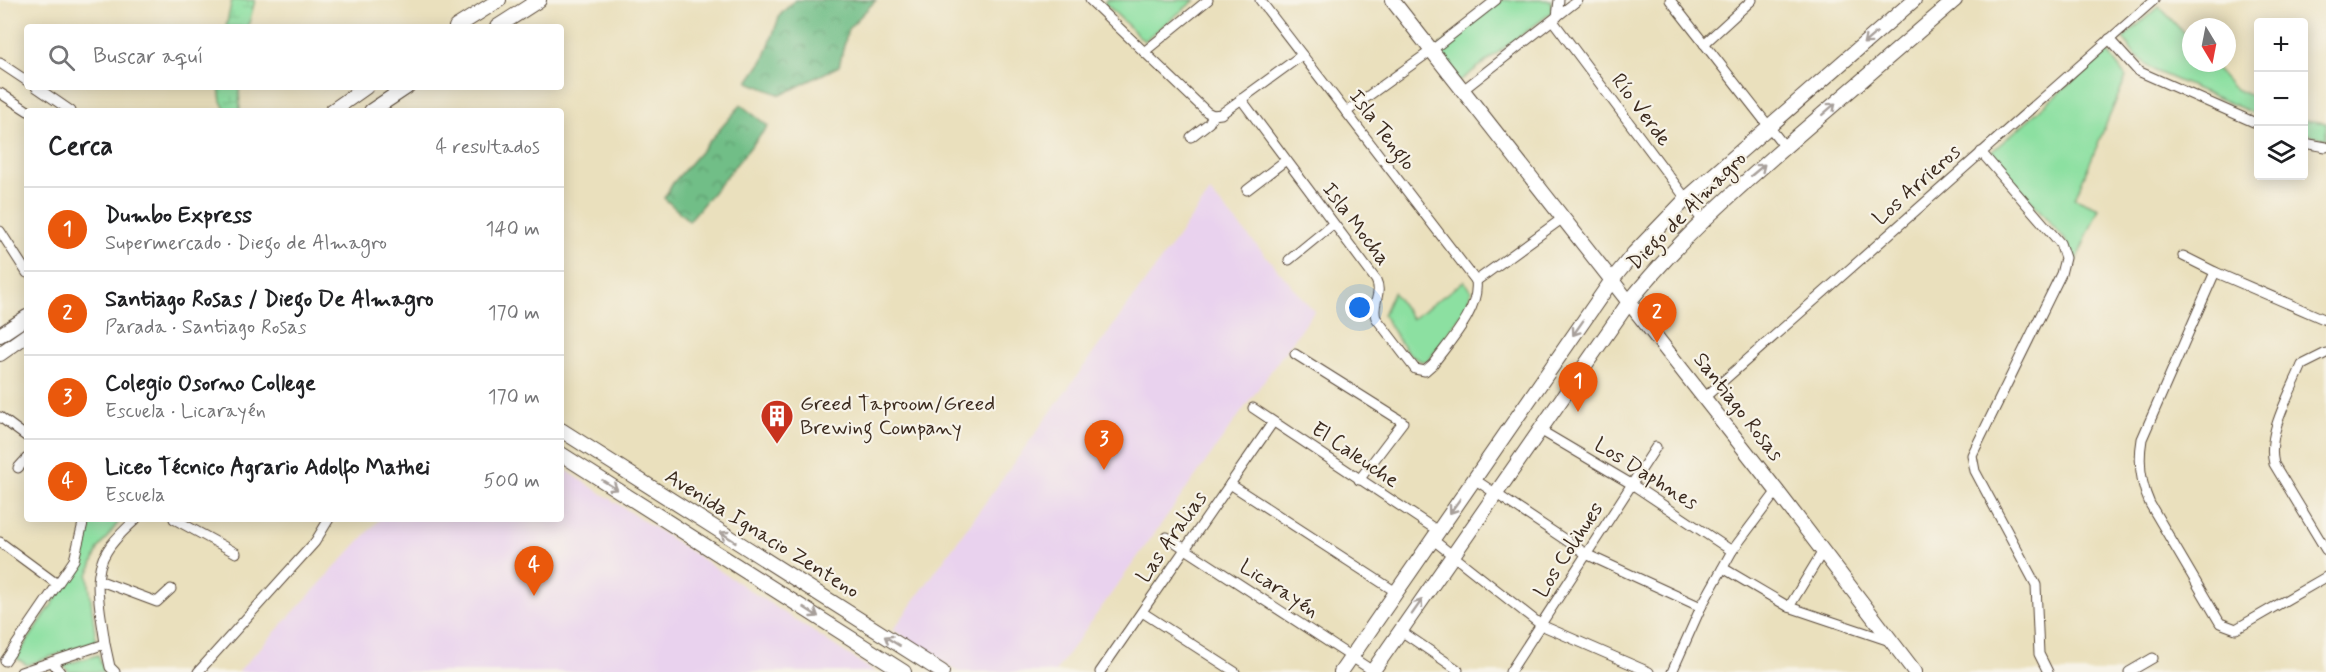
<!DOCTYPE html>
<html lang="es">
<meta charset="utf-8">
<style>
:root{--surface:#fff;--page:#f6f6f6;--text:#202124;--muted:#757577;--line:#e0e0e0;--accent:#ea580c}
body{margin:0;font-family:Mynerve,sans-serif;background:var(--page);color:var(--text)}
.controls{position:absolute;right:18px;top:18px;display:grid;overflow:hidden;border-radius:6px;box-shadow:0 3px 15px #0003}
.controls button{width:54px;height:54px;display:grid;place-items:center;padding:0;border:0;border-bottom:2px solid var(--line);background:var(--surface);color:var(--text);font:30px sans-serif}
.compass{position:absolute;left:2182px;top:18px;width:54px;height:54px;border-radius:50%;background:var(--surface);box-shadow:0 3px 15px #0003;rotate:170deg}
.you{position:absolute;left:1360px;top:308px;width:21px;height:21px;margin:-15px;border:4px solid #fff;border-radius:50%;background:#1a73e8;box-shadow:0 0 0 9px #1a73e833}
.badge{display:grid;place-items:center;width:39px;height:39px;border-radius:50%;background:var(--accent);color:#fff;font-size:20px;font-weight:700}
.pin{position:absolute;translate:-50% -50px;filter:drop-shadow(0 2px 3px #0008)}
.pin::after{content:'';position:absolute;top:32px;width:21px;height:18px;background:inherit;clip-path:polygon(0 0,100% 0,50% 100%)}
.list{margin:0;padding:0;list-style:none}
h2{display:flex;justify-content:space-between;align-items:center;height:78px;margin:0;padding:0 24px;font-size:26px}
h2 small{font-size:20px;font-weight:400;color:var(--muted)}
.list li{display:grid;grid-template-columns:39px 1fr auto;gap:18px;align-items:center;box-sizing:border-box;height:84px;padding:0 24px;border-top:2px solid var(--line)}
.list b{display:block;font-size:22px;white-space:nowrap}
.list p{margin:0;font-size:20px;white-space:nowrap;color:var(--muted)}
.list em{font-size:20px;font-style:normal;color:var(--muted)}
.icon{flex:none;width:33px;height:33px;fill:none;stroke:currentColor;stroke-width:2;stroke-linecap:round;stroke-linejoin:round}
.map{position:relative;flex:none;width:2326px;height:672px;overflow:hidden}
.search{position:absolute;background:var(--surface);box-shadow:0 3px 15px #0003;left:24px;top:24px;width:540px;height:66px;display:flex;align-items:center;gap:15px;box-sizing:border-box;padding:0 21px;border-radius:6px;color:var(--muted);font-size:22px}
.panel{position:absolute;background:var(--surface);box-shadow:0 3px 15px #0003;left:24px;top:108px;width:540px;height:414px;border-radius:6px}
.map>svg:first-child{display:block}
.built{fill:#e9d2ee}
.green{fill:#8ce0a1;stroke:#648560;stroke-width:1.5}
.forest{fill:url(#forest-crowns);stroke:#567452;stroke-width:1.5}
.wetland{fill:url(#wetland-marsh);stroke:#648560;stroke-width:1.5}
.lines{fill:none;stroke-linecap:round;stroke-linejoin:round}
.street-casing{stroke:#554536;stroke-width:11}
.secondary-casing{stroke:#554536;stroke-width:16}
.street{stroke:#fff;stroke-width:9}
.secondary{stroke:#fff;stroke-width:14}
.oneway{stroke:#a79f9a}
.labels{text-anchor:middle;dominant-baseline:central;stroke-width:4.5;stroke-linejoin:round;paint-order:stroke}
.street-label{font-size:21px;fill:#3b2a1e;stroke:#f7f3e8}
.poi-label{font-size:21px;fill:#3b2a1e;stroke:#f7f3e8;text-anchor:start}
</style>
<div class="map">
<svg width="2326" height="672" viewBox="0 0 2326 672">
<defs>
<pattern id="forest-crowns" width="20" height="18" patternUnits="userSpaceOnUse" patternTransform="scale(1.5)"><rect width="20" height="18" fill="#71be87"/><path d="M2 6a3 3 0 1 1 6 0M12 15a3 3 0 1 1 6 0" fill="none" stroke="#5e9b6e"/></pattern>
<pattern id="wetland-marsh" width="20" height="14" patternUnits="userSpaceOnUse" patternTransform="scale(1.5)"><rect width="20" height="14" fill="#8ce0a1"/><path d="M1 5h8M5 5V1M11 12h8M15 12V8" fill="none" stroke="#7ac08a"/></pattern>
</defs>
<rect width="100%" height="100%" fill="#f7f3e8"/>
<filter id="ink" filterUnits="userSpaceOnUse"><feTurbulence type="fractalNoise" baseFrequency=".0167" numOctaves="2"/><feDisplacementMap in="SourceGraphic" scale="12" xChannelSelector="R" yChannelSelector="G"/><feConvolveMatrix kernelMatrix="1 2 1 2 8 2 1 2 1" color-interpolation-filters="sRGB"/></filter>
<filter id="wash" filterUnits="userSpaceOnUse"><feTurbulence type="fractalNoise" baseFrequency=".008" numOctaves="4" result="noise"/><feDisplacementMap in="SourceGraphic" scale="24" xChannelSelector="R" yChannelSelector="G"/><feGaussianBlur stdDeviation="1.35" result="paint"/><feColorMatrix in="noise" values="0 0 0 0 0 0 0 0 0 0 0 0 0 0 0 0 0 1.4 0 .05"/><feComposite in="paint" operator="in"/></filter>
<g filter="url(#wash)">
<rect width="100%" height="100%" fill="#eae0bd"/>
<g class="built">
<polygon points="1210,192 1314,311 1055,672 959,672 893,630"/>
<polygon points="561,467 875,672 238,672 380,519 561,519"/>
</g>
<g class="green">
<polygon points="1107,0 1195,0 1144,41 1104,2"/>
<polygon points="1502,0 1551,0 1551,13 1457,83 1433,51"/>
<polygon points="2159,6 2191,41 2191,63 2211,63 2233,88 2258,99 2258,115 2155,71 2134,54 2123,38"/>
<polygon points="2107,51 2126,77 2075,198 2099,208 2073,268 2070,249 2065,240 1990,153"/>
<polygon points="2304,120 2326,123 2326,139 2304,133"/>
<path d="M1464 281 1471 290 1469 304 1428 361C1409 365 1393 329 1383 315L1393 292 1412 319Z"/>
<polygon points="91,519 121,519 98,549 88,575 96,641 27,665 16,658 81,561"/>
<polygon points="98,655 104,672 69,672 63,665"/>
</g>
<g class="forest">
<polygon points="795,0 876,0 848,29 839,66 781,95 748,82 764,59 780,15"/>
<polygon points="741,105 768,126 689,221 664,198 673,183"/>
</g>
<g class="wetland">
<polygon points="232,0 255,0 248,27 226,27"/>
<polygon points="219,87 239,87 240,111 226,111 221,101"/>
</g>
</g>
<g filter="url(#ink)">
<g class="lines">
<g class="street-casing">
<g id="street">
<polyline points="1090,0 1207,112 1213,115"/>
<polyline points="1260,0 1476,281"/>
<polyline points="1670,0 1785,147"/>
<polyline points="1557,17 1559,0"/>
<polyline points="1553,21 1702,220"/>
<polyline points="2109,39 2138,71 2258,124"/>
<polyline points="1704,44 1752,0"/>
<polyline points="1144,52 1208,0"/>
<polyline points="0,63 27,81"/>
<polyline points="36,87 71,111"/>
<polyline points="1463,90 1578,0"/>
<polyline points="0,93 28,111"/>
<path d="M1241 99 1376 280C1383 294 1371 304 1376 318L1415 369 1425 371 1433 364C1449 342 1480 310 1476 281"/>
<polyline points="1346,112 1432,50 1496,0"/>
<polyline points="1191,137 1209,123 1213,115 1221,114 1302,55"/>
<polyline points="2304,143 2326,147"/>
<polyline points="1981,152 2060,243 2065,258 2061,274 1972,455 1975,471 2036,585 2039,654 2048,672"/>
<polyline points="1247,190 1286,160"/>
<polyline points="0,231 27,273"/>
<polyline points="2183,256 2215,272"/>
<polyline points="1289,260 1333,224"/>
<polyline points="1476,281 1563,218"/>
<path d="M2326 320 2215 272 2142 439C2138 462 2140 482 2150 504L2220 623 2236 629 2326 577"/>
<path d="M2326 353 2302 365C2290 394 2266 433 2274 464L2326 550"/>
<polyline points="1295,354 1403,422 1359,480"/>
<polyline points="1704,398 2154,0"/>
<polyline points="1253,408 1438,531"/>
<polyline points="0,417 27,437"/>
<polyline points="1540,430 1633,485 1732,551"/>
<polyline points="18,468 27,458"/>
<polyline points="1474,479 1588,555 1701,607"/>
<polyline points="1230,484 1396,592"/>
<polyline points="174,519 236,553"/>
<polyline points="1167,537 1373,671"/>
<polyline points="1432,539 1541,625 1649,672"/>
<polyline points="0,542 57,584"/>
<polyline points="1723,568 1789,607 1890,641"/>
<polyline points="98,580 157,602 171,589"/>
<polyline points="1789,607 1823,551"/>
<polyline points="1142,612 1235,672"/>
<polyline points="1401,631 1458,670"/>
<path d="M105 644C102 616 90 576 107 551 114 539 126 529 136 519"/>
<polyline points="5,661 74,560 84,519"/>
<polyline points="52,662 60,672"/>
<polyline points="21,672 105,644 110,667 115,672"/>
<polyline points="198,672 315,542 329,519"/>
<polyline points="1100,672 1273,422"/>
<polyline points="1510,672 1656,447"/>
<polyline points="1672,672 1701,607 1732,551 1777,491"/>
<polyline points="2129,672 2153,658"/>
</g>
</g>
<g class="secondary-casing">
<g id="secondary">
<polyline points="1392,0 1777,491 1915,672"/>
<polyline points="456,27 499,0"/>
<polyline points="497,27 539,0"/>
<polyline points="332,111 366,87"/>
<polyline points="371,111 407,87"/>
<polyline points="0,335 27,317"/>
<polyline points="0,354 27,335"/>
<polyline points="561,430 942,672"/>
<polyline points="561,454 904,672"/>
<polyline points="1341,672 1612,280 1634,253 1686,199 1914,0"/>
<path d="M1372 672 1629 302C1682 236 1739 187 1802 132 1853 88 1904 44 1955 0"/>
</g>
</g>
<use href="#street" class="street"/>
<use href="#secondary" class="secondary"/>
</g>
<defs><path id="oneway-shaft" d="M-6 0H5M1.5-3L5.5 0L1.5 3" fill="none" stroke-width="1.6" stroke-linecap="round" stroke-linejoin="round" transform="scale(1.5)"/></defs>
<g class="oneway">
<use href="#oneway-shaft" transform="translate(1870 38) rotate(139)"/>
<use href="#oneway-shaft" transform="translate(1829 109) rotate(-41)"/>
<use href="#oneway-shaft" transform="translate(1758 170) rotate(-40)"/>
<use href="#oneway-shaft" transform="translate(1578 328) rotate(125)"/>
<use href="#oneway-shaft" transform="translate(610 485) rotate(32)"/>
<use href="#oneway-shaft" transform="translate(1455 506) rotate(125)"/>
<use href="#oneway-shaft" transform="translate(728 537) rotate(-147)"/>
<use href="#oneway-shaft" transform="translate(1417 607) rotate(-55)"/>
<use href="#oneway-shaft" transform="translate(811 612) rotate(33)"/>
<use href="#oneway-shaft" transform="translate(892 641) rotate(-148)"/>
</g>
</g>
<defs>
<g id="building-pin" transform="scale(1.725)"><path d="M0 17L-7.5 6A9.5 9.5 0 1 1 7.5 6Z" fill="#c8321e" stroke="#f7f3e8"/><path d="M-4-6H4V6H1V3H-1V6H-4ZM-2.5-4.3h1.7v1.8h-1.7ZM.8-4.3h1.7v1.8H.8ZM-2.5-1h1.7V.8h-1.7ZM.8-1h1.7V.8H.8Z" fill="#fff"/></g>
</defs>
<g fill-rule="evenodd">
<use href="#building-pin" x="777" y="416"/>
</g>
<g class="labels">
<g class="street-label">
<text transform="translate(1641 110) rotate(53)">Río Verde</text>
<text transform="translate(1382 130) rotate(53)">Isla Tenglo</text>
<text transform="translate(1917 185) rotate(-42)">Los Arrieros</text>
<text transform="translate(1687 211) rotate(-45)">Diego de Almagro</text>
<text transform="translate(1356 224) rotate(53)">Isla Mocha</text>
<text transform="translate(1738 407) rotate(52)">Santiago Rosas</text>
<text transform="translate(1355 455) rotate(34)">El Caleuche</text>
<text transform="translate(1646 474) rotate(32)">Los Daphnes</text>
<text transform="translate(762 534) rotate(32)">Avenida Ignacio Zenteno</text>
<text transform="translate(1172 537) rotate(-55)">Las Aralias</text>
<text transform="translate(1569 550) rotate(-57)">Los Colihues</text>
<text transform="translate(1279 589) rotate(33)">Licarayén</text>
</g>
<g class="poi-label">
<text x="800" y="404">Greed Taproom/Greed<tspan x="800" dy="24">Brewing Company</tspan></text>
</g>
</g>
</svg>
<div class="controls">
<button>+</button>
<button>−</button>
<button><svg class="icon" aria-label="layers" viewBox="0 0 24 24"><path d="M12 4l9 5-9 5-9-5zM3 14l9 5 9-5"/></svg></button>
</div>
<svg class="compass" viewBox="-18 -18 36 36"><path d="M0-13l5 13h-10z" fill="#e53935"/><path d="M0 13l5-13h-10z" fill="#757577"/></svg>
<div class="you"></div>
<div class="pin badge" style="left:1578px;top:412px">1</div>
<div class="pin badge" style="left:1657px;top:343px">2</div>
<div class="pin badge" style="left:1104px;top:470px">3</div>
<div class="pin badge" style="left:534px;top:596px">4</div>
<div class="search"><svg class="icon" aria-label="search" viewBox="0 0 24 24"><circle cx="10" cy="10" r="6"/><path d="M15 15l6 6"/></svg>Buscar aquí</div>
<section class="panel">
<h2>Cerca<small>4 resultados</small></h2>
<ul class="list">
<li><span class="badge">1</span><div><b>Dumbo Express</b><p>Supermercado · Diego de Almagro</p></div><em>140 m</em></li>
<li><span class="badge">2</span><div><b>Santiago Rosas / Diego De Almagro</b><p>Parada · Santiago Rosas</p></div><em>170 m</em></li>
<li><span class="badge">3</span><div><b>Colegio Osorno College</b><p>Escuela · Licarayén</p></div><em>170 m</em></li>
<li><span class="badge">4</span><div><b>Liceo Técnico Agrario Adolfo Mathei</b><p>Escuela</p></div><em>500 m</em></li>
</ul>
</section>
</div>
